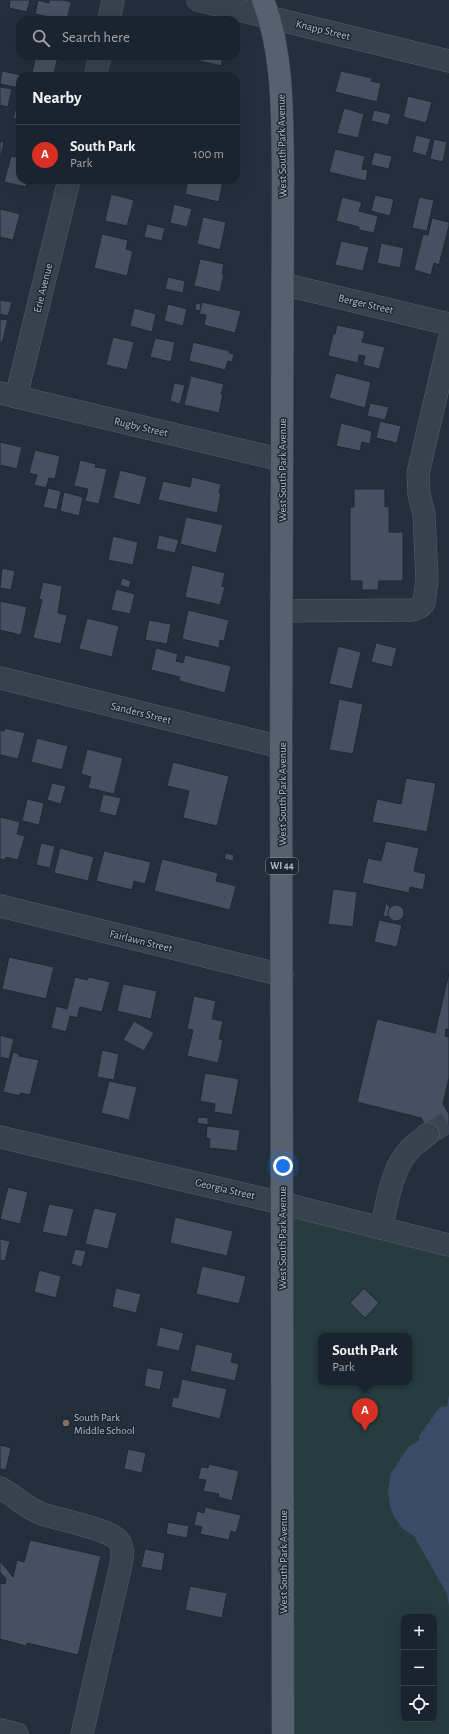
<!DOCTYPE html>
<meta charset="utf-8">
<style>
:root{--surface:#1b232e;--page:#242b36;--text:#f1f3f6;--muted:#a0a4aa;--line:#39404a;--accent:#d93025}
body{margin:0;font-family:"Alegreya Sans",sans-serif;background:var(--page);color:var(--text)}
.controls{position:absolute;right:12px;bottom:12px;display:grid;overflow:hidden;border-radius:8px;box-shadow:0 4px 16px #0002}
.controls button{width:36px;height:36px;display:grid;place-items:center;padding:0;border:0;border-bottom:1px solid var(--line);background:var(--surface);color:var(--text);font:20px sans-serif}
.you{position:absolute;left:283px;top:1166px;width:14px;height:14px;margin:-10px;border:3px solid #fff;border-radius:50%;background:#1a73e8;box-shadow:0 0 0 6px #1a73e833}
.badge{display:grid;place-items:center;width:26px;height:26px;border-radius:50%;background:var(--accent);color:#fff;font-size:13px;font-weight:700}
.pin{position:absolute;translate:-50% -33px;filter:drop-shadow(0 1px 2px #0008)}
.pin::after{content:'';position:absolute;top:21px;width:14px;height:12px;background:inherit;clip-path:polygon(0 0,100% 0,50% 100%)}
.popup{position:absolute;left:318px;top:1333px;width:94px;height:52px;box-sizing:border-box;display:grid;place-content:center;border-radius:8px;background:var(--surface);filter:drop-shadow(0 1px 3px #0005);font-size:13px;white-space:nowrap;color:var(--muted)}
.popup b{font-size:15px;color:var(--text)}
.popup::after{content:'';position:absolute;left:50%;top:100%;margin-left:-8px;border:8px solid transparent;border-top-color:var(--surface)}
.list{margin:0;padding:0;list-style:none}
h2{display:flex;justify-content:space-between;align-items:center;height:52px;margin:0;padding:0 16px;font-size:17px}
h2 small{font-size:13px;font-weight:400;color:var(--muted)}
.list li{display:grid;grid-template-columns:26px 1fr auto;gap:12px;align-items:center;box-sizing:border-box;height:60px;padding:0 16px;border-top:1px solid var(--line)}
.list b{display:block;font-size:15px;white-space:nowrap}
.list p{margin:0;font-size:13px;white-space:nowrap;color:var(--muted)}
.list em{font-size:13px;font-style:normal;color:var(--muted)}
.icon{flex:none;width:22px;height:22px;fill:none;stroke:currentColor;stroke-width:2;stroke-linecap:round;stroke-linejoin:round}
.map{position:relative;flex:none;width:449px;height:1734px;overflow:hidden}
.search{position:absolute;background:var(--surface);box-shadow:0 4px 16px #0002;left:16px;top:16px;width:224px;height:44px;display:flex;align-items:center;gap:10px;box-sizing:border-box;padding:0 14px;border-radius:12px;color:var(--muted);font-size:15px}
.panel{position:absolute;background:var(--surface);box-shadow:0 4px 16px #0002;left:16px;top:72px;width:224px;height:112px;border-radius:12px}
.map>svg:first-child{display:block}
.green{fill:#263c3f;fill-rule:evenodd}
.water{fill:#394c67}
.building{fill:#455162;stroke:#1f2835}
.lines{fill:none;stroke-linecap:round;stroke-linejoin:round}
.minor-tunnel{stroke:#3a4453;stroke-width:22;stroke-dasharray:22 11;stroke-linecap:butt}
.minor-casing{stroke:#565f6c;stroke-width:23}
.major-casing{stroke:#414a57;stroke-width:23}
.minor{stroke:#38414e;stroke-width:22}
.major{stroke:#56606e;stroke-width:22}
.education-dot{fill:#8d6e63;stroke:#1d2633;stroke-width:1.5}
.labels{text-anchor:middle;dominant-baseline:central;stroke-width:3;stroke-linejoin:round;paint-order:stroke}
.shield{fill:#1d2633;stroke:#878f9c;stroke-width:1}
.shield-label{font-size:10px;font-weight:bold;fill:#b4bcc9}
.street-label{font-size:11px;fill:#b4bcc9;stroke:#1d2633}
.poi-label{font-size:11px;fill:#b4bcc9;stroke:#1d2633;text-anchor:start}
</style>
<div class="map">
<svg width="449" height="1734" viewBox="0 0 449 1734">
<rect width="100%" height="100%" fill="#242f3e"/>
<path class="green" d="M281 1203 449 1245V1734H281ZM321 1336H409V1382H321ZM404 1617H434V1719H404Z"/>
<polygon class="water" points="449,1395 449,1606 447,1594 414,1536 403,1529 394,1517 390,1506 388,1492 391,1473 409,1446 419,1441 419,1436 440,1407 447,1406"/>
<g class="building">
<polygon points="10,0 30,0 27,12 9,8"/>
<polygon points="38,0 49,3 49,0 62,0 71,2 67,20 44,20 45,16 35,14"/>
<polygon points="36,56 58,58 53,76 31,76"/>
<polygon points="180,56 223,56 221,66"/>
<polygon points="2,71 21,75 19,88 0,84"/>
<polygon points="341,71 372,78 371,81 381,83 377,102 335,92"/>
<polygon points="0,87 12,89 8,107 0,105"/>
<polygon points="408,96 432,102 426,123 403,117"/>
<polygon points="16,107 20,108 20,130 17,129 20,120 13,118"/>
<polygon points="344,108 364,114 358,138 337,133"/>
<polygon points="374,110 391,114 388,125 371,121"/>
<polygon points="416,135 431,139 426,156 412,152"/>
<polygon points="434,139 447,142 443,162 430,159"/>
<polygon points="0,141 4,142 1,156 0,156"/>
<polygon points="335,149 365,156 362,169 368,170 366,181 329,172"/>
<polygon points="374,152 392,156 389,169 371,165"/>
<polygon points="11,156 20,158 20,180 28,180 26,187 4,182"/>
<polygon points="188,180 223,180 219,202 185,194"/>
<polygon points="111,194 134,200 127,226 105,221"/>
<polygon points="375,195 394,199 390,216 371,211"/>
<polygon points="342,197 362,202 359,211 378,216 374,233 359,230 359,227 336,221"/>
<polygon points="419,197 434,200 427,231 412,228"/>
<polygon points="174,204 192,209 187,227 170,223"/>
<polygon points="0,209 20,214 13,240 0,237"/>
<polygon points="203,217 226,222 220,250 197,244"/>
<polygon points="432,218 449,222 449,226 439,265 434,263 431,275 414,270 423,234 428,235"/>
<polygon points="147,224 165,228 162,241 144,237"/>
<polygon points="102,234 128,240 126,249 133,251 127,276 94,268"/>
<polygon points="341,241 369,247 363,271 335,265"/>
<polygon points="381,243 404,248 400,268 377,263"/>
<polygon points="200,259 224,264 222,274 224,274 220,292 194,286"/>
<polygon points="168,277 185,281 183,293 165,289"/>
<polygon points="0,300 12,302 8,316 0,314"/>
<polygon points="202,302 241,311 235,333 204,325 206,315 199,314"/>
<polygon points="196,303 201,304 200,311 195,310"/>
<polygon points="168,304 187,309 183,326 164,321"/>
<polygon points="134,308 156,314 152,332 130,326"/>
<polygon points="0,319 8,320 2,343 0,343"/>
<polygon points="337,325 365,331 362,342 385,347 379,369 363,365 365,356 359,355 358,363 328,356 333,334 335,334"/>
<polygon points="113,337 134,342 127,370 106,365"/>
<polygon points="155,338 175,342 171,362 150,357"/>
<polygon points="193,342 230,351 229,353 234,354 232,362 228,361 225,370 189,361"/>
<polygon points="336,373 371,382 365,408 329,398"/>
<polygon points="191,376 224,384 221,394 223,394 219,413 184,405"/>
<polygon points="174,383 185,385 180,404 170,401"/>
<polygon points="370,403 389,407 385,420 367,416"/>
<polygon points="380,421 401,426 397,443 376,438"/>
<polygon points="341,423 372,431 370,444 362,442 360,451 336,446"/>
<polygon points="0,442 22,447 17,469 0,465"/>
<polygon points="35,450 60,456 55,479 49,478 46,488 34,485 37,475 29,473"/>
<polygon points="80,460 96,464 95,467 107,469 99,504 85,501 88,489 74,486"/>
<polygon points="120,470 147,477 140,505 113,498"/>
<polygon points="192,477 221,484 219,493 221,493 217,513 158,500 163,481 190,487"/>
<polygon points="48,488 61,491 57,510 43,507"/>
<polygon points="354,489 385,489 385,507 389,506 389,532 403,532 403,581 379,581 378,590 362,590 362,581 350,581 350,507 354,507"/>
<polygon points="64,492 83,497 79,516 60,511"/>
<polygon points="186,517 223,525 216,553 180,544"/>
<polygon points="159,535 179,540 175,553 156,549"/>
<polygon points="113,536 138,542 133,565 108,560"/>
<polygon points="192,565 225,573 222,586 225,587 220,605 185,597"/>
<polygon points="2,568 15,571 11,590 0,588"/>
<polygon points="122,578 131,581 129,588 120,585"/>
<polygon points="43,582 62,586 58,613 67,615 61,644 33,638 42,600 39,599"/>
<polygon points="116,589 135,594 130,614 111,610"/>
<polygon points="0,601 27,607 21,635 0,630"/>
<polygon points="188,610 229,620 224,641 220,640 219,648 182,639"/>
<polygon points="87,618 119,626 112,657 79,649"/>
<polygon points="149,620 171,624 167,644 145,640"/>
<polygon points="376,643 397,648 392,667 371,662"/>
<polygon points="338,646 361,652 352,689 329,684"/>
<polygon points="156,648 178,654 176,661 183,663 185,655 231,666 225,693 179,681 180,677 151,670"/>
<polygon points="339,699 363,704 353,754 329,750"/>
<polygon points="5,728 25,733 18,759 0,755 0,730 4,731"/>
<polygon points="37,738 68,746 62,770 31,762"/>
<polygon points="87,749 123,758 114,794 88,788 91,777 81,774"/>
<polygon points="173,762 229,776 217,826 183,818 189,791 167,786"/>
<polygon points="406,778 436,783 427,832 372,822 377,799 401,804"/>
<polygon points="52,783 66,786 61,804 47,800"/>
<polygon points="103,794 121,798 116,816 99,812"/>
<polygon points="27,799 44,803 39,825 22,821"/>
<polygon points="0,817 20,822 17,834 25,836 18,860 6,857 5,860 0,859"/>
<polygon points="386,841 419,848 414,871 426,874 423,890 410,887 409,893 362,883 368,858 381,861"/>
<polygon points="41,843 55,846 50,868 36,865"/>
<polygon points="60,848 94,857 88,881 54,873"/>
<polygon points="104,851 151,862 145,884 134,881 132,890 96,881"/>
<polygon points="226,853 234,855 233,861 224,859"/>
<polygon points="162,859 218,873 216,881 236,886 230,910 154,891"/>
<polygon points="333,889 357,892 353,927 328,924"/>
<polygon points="386,903 390,907 388,913 389,917 383,916"/>
<circle cx="396" cy="913" r="8"/>
<polygon points="379,920 402,925 397,947 374,942"/>
<polygon points="9,957 54,967 46,999 2,989"/>
<polygon points="449,973 449,1030 446,1029 445,1036 449,1037 449,1078 443,1104 449,1114 449,1135 436,1143 421,1118 357,1102 377,1019 435,1033"/>
<polygon points="75,977 87,980 89,977 110,982 102,1012 80,1007 77,1018 70,1016 66,1032 51,1028 56,1006 67,1009"/>
<polygon points="123,984 157,991 151,1019 117,1011"/>
<polygon points="194,996 216,1001 212,1019 223,1021 219,1039 223,1040 218,1063 187,1056 193,1030 187,1029"/>
<polygon points="134,1021 154,1033 144,1051 123,1040"/>
<polygon points="0,1035 14,1039 9,1059 0,1057"/>
<polygon points="102,1050 119,1054 114,1080 97,1077"/>
<polygon points="13,1052 19,1054 19,1056 39,1060 30,1095 20,1093 20,1096 3,1092"/>
<polygon points="205,1073 239,1079 232,1115 214,1112 215,1104 200,1101"/>
<polygon points="109,1081 137,1087 129,1120 101,1113"/>
<polygon points="198,1117 208,1118 208,1125 197,1123"/>
<polygon points="207,1126 240,1130 237,1151 209,1148 210,1139 206,1138"/>
<polygon points="8,1187 28,1192 20,1224 0,1219"/>
<polygon points="49,1204 74,1209 67,1237 42,1232"/>
<polygon points="94,1208 117,1213 108,1249 85,1244"/>
<polygon points="175,1217 233,1231 227,1256 170,1243"/>
<polygon points="0,1239 10,1241 5,1261 0,1260"/>
<polygon points="75,1249 86,1251 82,1267 71,1264"/>
<polygon points="202,1266 246,1276 239,1304 196,1294"/>
<polygon points="39,1270 61,1276 56,1298 34,1292"/>
<polygon points="116,1288 141,1294 136,1313 112,1307"/>
<polygon points="364,1288 379,1303 365,1318 350,1303"/>
<polygon points="160,1327 184,1333 179,1351 156,1346"/>
<polygon points="196,1344 233,1353 231,1362 239,1364 235,1381 190,1371"/>
<polygon points="147,1368 164,1371 160,1390 144,1386"/>
<polygon points="182,1379 227,1389 220,1419 171,1407 173,1397 178,1398"/>
<polygon points="0,1445 11,1448 6,1470 0,1469"/>
<polygon points="128,1449 146,1453 142,1473 124,1469"/>
<polygon points="209,1464 239,1471 232,1501 218,1497 219,1494 203,1491 206,1480 198,1479 201,1467 208,1468"/>
<polygon points="205,1507 241,1515 236,1533 231,1531 229,1540 200,1534 202,1527 194,1525 197,1511 204,1513"/>
<polygon points="168,1522 189,1526 187,1538 166,1534"/>
<polygon points="30,1540 101,1556 78,1655 27,1643 26,1646 0,1639 0,1583 5,1584 6,1579 0,1572 0,1561 13,1577 17,1560 24,1562"/>
<polygon points="145,1549 165,1553 162,1571 141,1567"/>
<polygon points="190,1586 227,1593 222,1618 185,1610"/>
</g>
<g class="lines">
<polyline class="minor-tunnel" points="428,1134 449,1122"/>
<g class="minor-casing">
<g id="minor">
<polyline points="198,0 449,61"/>
<polyline points="109,20 113,0"/>
<polyline points="95,76 100,56"/>
<polyline points="283,284 449,324"/>
<polyline points="0,393 282,460"/>
<polyline points="16,397 69,180"/>
<polyline points="282,611 412,610 420,607 424,603 427,580 424,514 419,494 418,473 449,341"/>
<polyline points="0,678 281,747"/>
<polyline points="0,906 282,975"/>
<polyline points="0,1137 281,1203 449,1245"/>
<path d="M381 1228C388 1202 391 1168 411 1148 416 1143 423 1139 428 1134"/>
<path d="M0 1488C15 1496 26 1508 42 1514 58 1519 108 1529 118 1540 125 1548 122 1559 120 1569L82 1734"/>
<polyline points="0,1730 17,1734"/>
</g>
</g>
<g class="major-casing">
<path id="major" d="M263 0C284 55 282 116 283 174L281 747 283 1734"/>
</g>
<use href="#minor" class="minor"/>
<use href="#major" class="major"/>
</g>
<circle class="education-dot" cx="66" cy="1423" r="4"/>
<g class="labels">
<rect class="shield" x="266" y="858" width="32" height="16" rx="3"/>
<g class="shield-label">
<text x="282" y="866">WI 44</text>
</g>
<g class="street-label">
<text transform="translate(323 30) rotate(14)">Knapp Street</text>
<text transform="translate(282 146) rotate(-91)">West South Park Avenue</text>
<text transform="translate(43 288) rotate(-76)">Erie Avenue</text>
<text transform="translate(366 304) rotate(13)">Berger Street</text>
<text transform="translate(141 427) rotate(13)">Rugby Street</text>
<text transform="translate(282 470) rotate(-90)">West South Park Avenue</text>
<text transform="translate(141 713) rotate(14)">Sanders Street</text>
<text transform="translate(282 794) rotate(-90)">West South Park Avenue</text>
<text transform="translate(141 941) rotate(14)">Fairlawn Street</text>
<text transform="translate(225 1189) rotate(13)">Georgia Street</text>
<text transform="translate(282 1238) rotate(-90)">West South Park Avenue</text>
<text transform="translate(283 1562) rotate(-90)">West South Park Avenue</text>
</g>
<g class="poi-label">
<text x="74" y="1417">South Park<tspan x="74" dy="13">Middle School</tspan></text>
</g>
</g>
</svg>
<div class="controls">
<button>+</button>
<button>−</button>
<button><svg class="icon" aria-label="locate" viewBox="0 0 24 24"><circle cx="12" cy="12" r="6"/><path d="M12 2v4M12 18v4M2 12h4M18 12h4"/></svg></button>
</div>
<div class="you"></div>
<div class="pin badge" style="left:365px;top:1431px">A</div>
<div class="popup"><b>South Park</b>Park</div>
<div class="search"><svg class="icon" aria-label="search" viewBox="0 0 24 24"><circle cx="10" cy="10" r="6"/><path d="M15 15l6 6"/></svg>Search here</div>
<section class="panel">
<h2>Nearby<small></small></h2>
<ul class="list">
<li><span class="badge">A</span><div><b>South Park</b><p>Park</p></div><em>100 m</em></li>
</ul>
</section>
</div>
